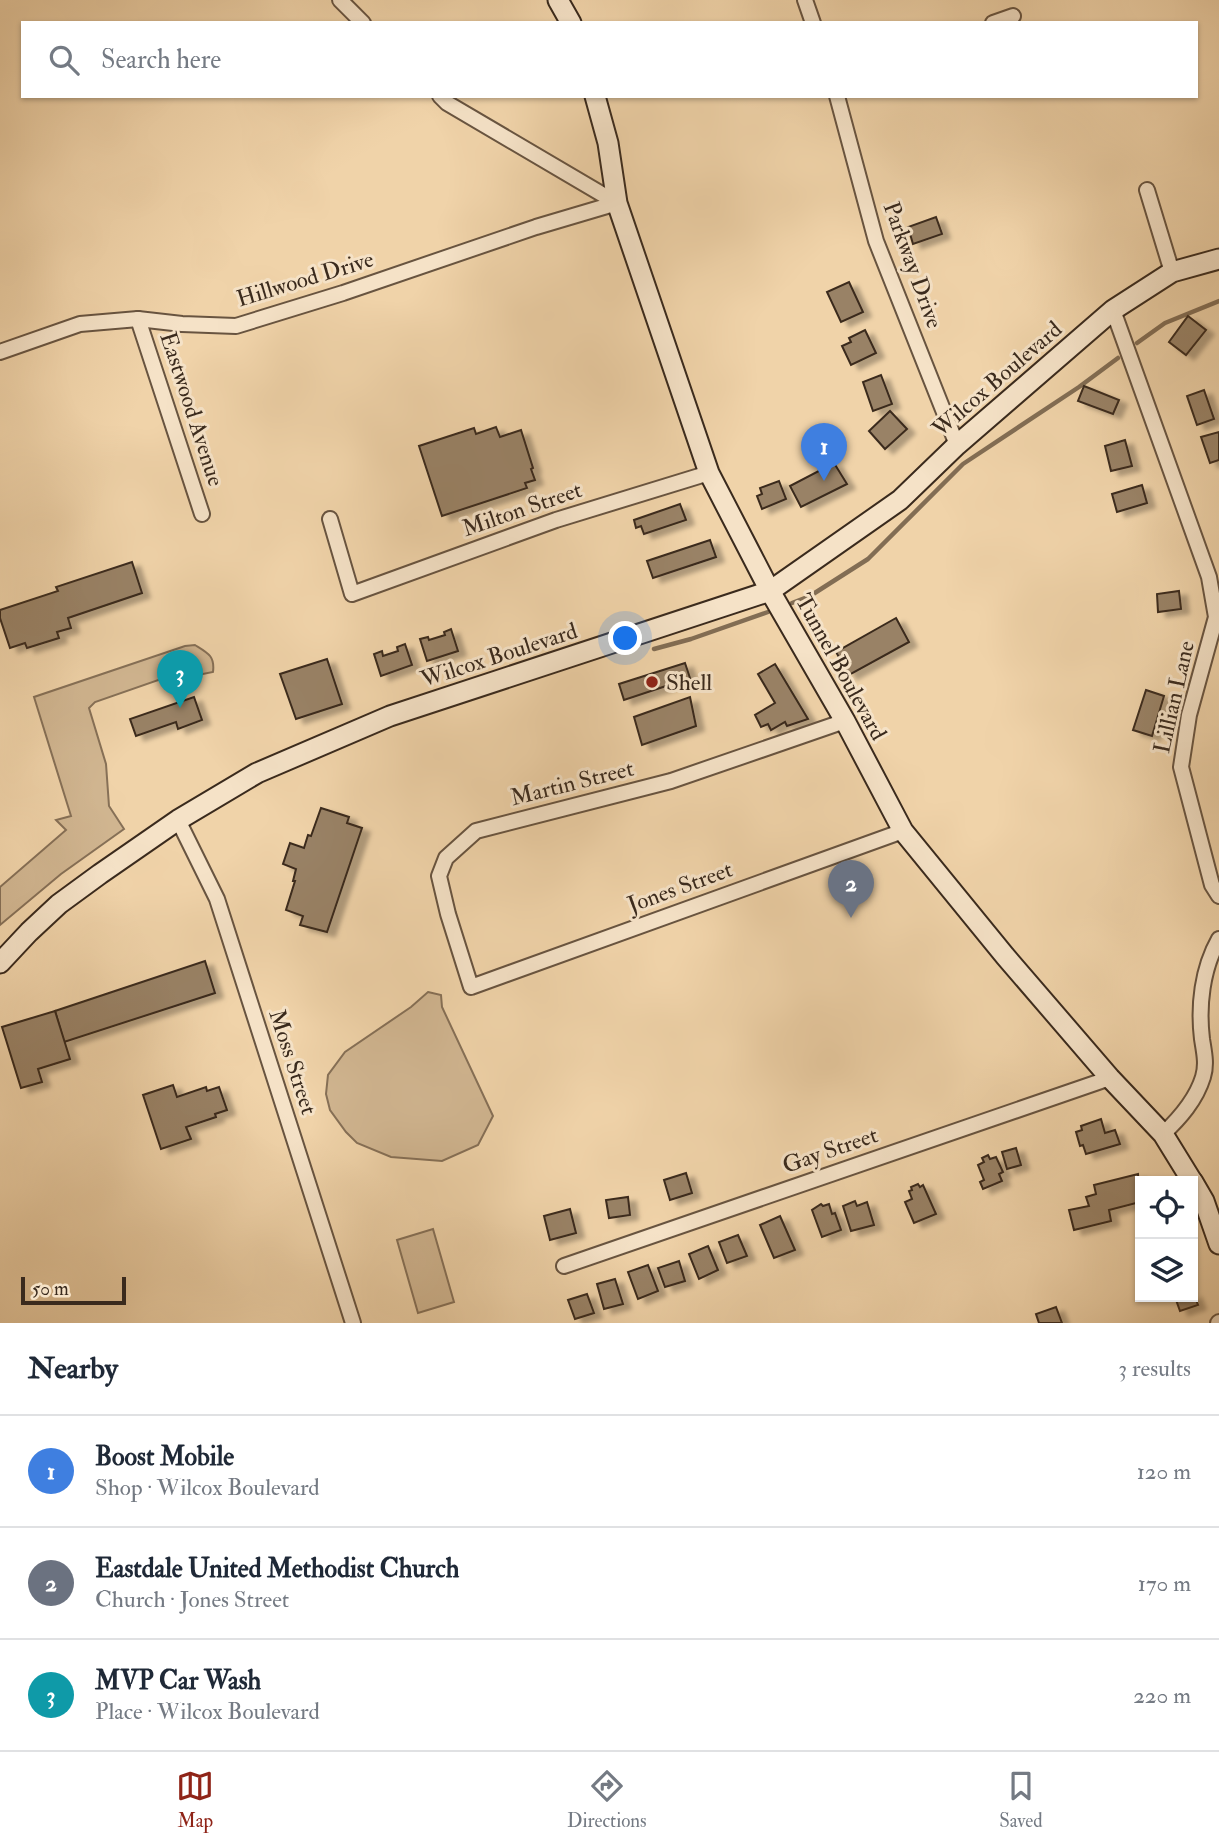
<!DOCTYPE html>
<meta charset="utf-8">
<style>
:root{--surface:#fff;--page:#f2f2f3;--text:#1f2937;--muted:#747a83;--line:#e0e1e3;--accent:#8f2418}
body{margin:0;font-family:"IM FELL Double Pica",serif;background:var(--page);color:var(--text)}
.controls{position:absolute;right:21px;bottom:21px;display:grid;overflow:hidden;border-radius:0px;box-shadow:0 2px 5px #0004}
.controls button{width:63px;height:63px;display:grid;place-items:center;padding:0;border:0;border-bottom:2px solid var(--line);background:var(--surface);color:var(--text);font:35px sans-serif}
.scale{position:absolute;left:21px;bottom:18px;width:105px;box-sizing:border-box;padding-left:7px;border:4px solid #3a2a1d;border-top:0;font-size:19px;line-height:24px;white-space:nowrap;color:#3a2a1d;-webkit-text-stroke:5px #f5e2c7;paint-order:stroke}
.you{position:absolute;left:626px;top:639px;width:24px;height:24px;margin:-18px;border:5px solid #fff;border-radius:50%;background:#1a73e8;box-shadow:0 0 0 10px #1a73e833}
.badge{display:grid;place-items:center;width:46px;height:46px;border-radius:50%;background:var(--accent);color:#fff;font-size:23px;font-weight:700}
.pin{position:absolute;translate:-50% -58px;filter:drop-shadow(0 2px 4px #0008)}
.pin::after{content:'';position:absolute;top:37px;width:24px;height:21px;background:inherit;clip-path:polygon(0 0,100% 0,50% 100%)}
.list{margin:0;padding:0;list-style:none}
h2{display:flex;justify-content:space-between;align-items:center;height:91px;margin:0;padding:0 28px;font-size:30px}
h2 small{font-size:23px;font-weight:400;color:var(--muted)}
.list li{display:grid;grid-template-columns:46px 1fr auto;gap:21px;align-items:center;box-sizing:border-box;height:112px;padding:0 28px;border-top:2px solid var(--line)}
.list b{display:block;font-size:26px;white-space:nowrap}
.list p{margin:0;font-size:23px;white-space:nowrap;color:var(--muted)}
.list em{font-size:23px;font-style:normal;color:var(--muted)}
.icon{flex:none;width:38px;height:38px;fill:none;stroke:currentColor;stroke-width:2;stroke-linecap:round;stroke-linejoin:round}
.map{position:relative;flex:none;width:1219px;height:1323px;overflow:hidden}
.search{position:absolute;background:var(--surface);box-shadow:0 2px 5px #0004;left:21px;right:21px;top:21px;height:77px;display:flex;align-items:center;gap:18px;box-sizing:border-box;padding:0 24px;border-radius:0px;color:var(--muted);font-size:26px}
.sheet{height:427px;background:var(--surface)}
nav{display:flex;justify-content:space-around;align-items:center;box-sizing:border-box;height:98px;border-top:2px solid var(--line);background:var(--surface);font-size:19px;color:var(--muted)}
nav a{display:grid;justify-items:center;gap:4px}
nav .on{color:var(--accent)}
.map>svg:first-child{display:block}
.grass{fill:#d1b691;stroke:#867057;stroke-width:2}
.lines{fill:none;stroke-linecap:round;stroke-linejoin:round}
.stream{stroke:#826d54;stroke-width:4.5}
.building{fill:#998266;stroke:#3a2a1d;stroke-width:2;filter:url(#shadow)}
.street-casing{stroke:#685440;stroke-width:18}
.secondary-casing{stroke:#3a2a1d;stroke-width:23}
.street{stroke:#f5e2c7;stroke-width:14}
.secondary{stroke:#f5e2c7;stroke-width:19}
.poi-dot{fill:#8f2418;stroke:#f5e2c7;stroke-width:2.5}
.labels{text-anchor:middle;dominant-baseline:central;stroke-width:6;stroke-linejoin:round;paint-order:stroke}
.street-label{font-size:23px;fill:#3a2a1d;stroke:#f5e2c7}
.poi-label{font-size:23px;fill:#3a2a1d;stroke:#f5e2c7;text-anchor:start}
</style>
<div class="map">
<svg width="1219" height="1323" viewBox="0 0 1219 1323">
<defs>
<filter id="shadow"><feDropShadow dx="8" dy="4.5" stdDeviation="2" flood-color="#0004"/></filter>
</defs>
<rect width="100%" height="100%" fill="#f0d3a9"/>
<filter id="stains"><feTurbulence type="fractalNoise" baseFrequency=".00286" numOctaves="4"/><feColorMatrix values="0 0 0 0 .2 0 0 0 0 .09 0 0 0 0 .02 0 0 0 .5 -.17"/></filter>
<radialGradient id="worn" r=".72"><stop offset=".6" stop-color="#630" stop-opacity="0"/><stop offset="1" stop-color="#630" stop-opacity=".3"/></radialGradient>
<g class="grass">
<path d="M195 645C208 653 215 656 213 672L198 675 184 671 95 702 89 708 106 764 109 806 124 829 61 874 0 925V887L66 830 56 820 71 816 34 697 185 646Z"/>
<polygon points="428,992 441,995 442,1007 493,1116 478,1145 442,1161 391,1157 357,1143 346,1132 330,1110 326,1094 328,1075 345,1052 411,1007"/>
<polygon points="433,1229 454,1302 418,1313 397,1240"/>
</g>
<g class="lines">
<g class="stream">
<polyline points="1137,343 1165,323 1219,301"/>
<polyline points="792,603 810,596 868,559 963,464 1079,387 1118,358"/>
<polyline points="654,649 691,639 768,612"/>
</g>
</g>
<g class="building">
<polygon points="936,217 942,234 913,244 908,227"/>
<polygon points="849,282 863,312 841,322 827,292"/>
<polygon points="1188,316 1206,330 1186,355 1169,342"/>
<polygon points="865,330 876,353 851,365 842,346 851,342 849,338"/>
<polygon points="881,375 892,404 873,411 863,382"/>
<polygon points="1084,386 1119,400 1113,414 1078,401"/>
<polygon points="1204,390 1214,419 1197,425 1187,396"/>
<polygon points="890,411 907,429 885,449 869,431"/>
<polygon points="496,427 500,437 521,430 533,468 531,469 535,480 525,483 527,488 442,516 419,446 474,428 476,434"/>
<polygon points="1219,432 1219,460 1210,463 1201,437"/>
<polygon points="1125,440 1132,466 1111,471 1105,446"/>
<polygon points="834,463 847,484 801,507 790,486"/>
<polygon points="779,481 786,499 762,509 757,496 762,494 760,488"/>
<polygon points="1142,485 1147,503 1117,512 1112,494"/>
<polygon points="680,504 686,520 644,534 641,526 636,528 634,520"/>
<polygon points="710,540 716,557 653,578 647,561"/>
<polygon points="132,562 142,593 68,618 71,628 57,632 59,638 27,648 25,643 10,648 0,618 0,610 58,591 56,587"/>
<polygon points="1179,591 1181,609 1158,612 1157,594"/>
<polygon points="896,618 909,642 849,675 836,652"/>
<polygon points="451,629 458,651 427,661 420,639 428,637 429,640 445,635 444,632"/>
<polygon points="405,644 412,665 381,676 374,654 382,651 383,656 398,651 397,647"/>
<polygon points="327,659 342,704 296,719 280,674"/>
<polygon points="685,663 690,678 624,700 619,684"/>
<polygon points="775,664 808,719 787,726 785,722 771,730 768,724 761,727 755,715 775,703 758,674"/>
<polygon points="1146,690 1164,696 1152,736 1133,730"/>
<polygon points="194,697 202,720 178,729 176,722 136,736 130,719"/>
<polygon points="690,697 696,726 642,745 634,717"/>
<polygon points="321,808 349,817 347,823 362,828 327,932 300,925 303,916 286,910 295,881 293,881 296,869 283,864 290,843 304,848 308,835 311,836"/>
<polygon points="205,961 215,993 64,1042 55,1011"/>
<polygon points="55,1011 70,1059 38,1069 42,1082 21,1088 2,1027"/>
<polygon points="173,1085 177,1097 206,1087 207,1091 219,1087 227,1110 215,1114 216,1117 186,1127 191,1139 161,1149 143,1095"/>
<polygon points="1101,1119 1105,1133 1115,1130 1120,1144 1086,1154 1083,1145 1080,1146 1076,1132 1082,1130 1081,1126"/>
<polygon points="1016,1148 1021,1165 1007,1169 1002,1152"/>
<polygon points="988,1155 990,1159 996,1157 1003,1172 999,1174 1002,1181 983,1189 980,1182 984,1180 978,1165 984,1162 982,1158"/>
<polygon points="686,1173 692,1193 670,1200 664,1180"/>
<polygon points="1138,1174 1140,1202 1109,1210 1111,1221 1074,1230 1069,1210 1089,1206 1086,1197 1096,1194 1094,1185"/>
<polygon points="918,1184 920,1187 923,1185 936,1214 914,1223 905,1202 912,1199 909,1191 912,1190 911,1187"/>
<polygon points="628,1197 630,1215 609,1218 606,1200"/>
<polygon points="855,1201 857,1206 867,1202 874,1225 851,1231 843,1206"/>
<polygon points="821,1204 823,1206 829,1204 832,1214 835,1213 841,1230 822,1237 812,1210"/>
<polygon points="570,1209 576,1233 550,1240 544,1216"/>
<polygon points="780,1216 795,1250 774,1258 760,1225"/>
<polygon points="738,1235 747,1256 727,1263 719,1242"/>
<polygon points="708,1246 718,1270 699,1279 689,1254"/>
<polygon points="679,1261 685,1281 665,1287 658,1268"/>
<polygon points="648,1265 658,1291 638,1299 628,1272"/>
<polygon points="615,1279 623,1304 604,1309 597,1284"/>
<polygon points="1193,1292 1198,1305 1180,1311 1175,1297 1193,1297"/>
<polygon points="587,1294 594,1313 575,1319 568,1300"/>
<polygon points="1056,1307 1062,1323 1039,1323 1036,1314"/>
</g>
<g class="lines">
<g class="street-casing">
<g id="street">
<polyline points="340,0 363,23"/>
<polyline points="805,0 813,23"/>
<polyline points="993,23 1013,16"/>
<polyline points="440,96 447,103 617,203"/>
<polyline points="837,96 876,241 957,445"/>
<polyline points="1147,190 1172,272"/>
<polyline points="1113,310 1209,577 1216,617 1189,715 1181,767 1212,885 1219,896"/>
<polyline points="138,319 202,514"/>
<polyline points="0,352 80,324 138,319 182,324 236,326 343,293 536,227 617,203"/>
<polyline points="330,519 352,594 556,520 709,473"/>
<polyline points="845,721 671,781 476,831 446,858 439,876 448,914 471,987 903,831"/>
<polyline points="178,820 217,899 353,1323"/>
<path d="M1163 1134C1180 1118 1196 1100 1203 1077 1207 1064 1204 1052 1202 1039 1198 1006 1202 969 1219 939"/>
<polyline points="564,1266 1110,1078"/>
<polyline points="1218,1323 1219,1322"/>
</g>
</g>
<g class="secondary-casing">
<g id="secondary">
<polyline points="558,0 571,23"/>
<polyline points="595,96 608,143 617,203 709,473 770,591 845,721 903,831 1005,956 1110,1078 1163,1134 1192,1181"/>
<polyline points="0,963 29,932 59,904 100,874 178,820 257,773 390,716 770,591 900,500 957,445 1113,310 1172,272 1219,259"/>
<polyline points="1193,1182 1204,1201 1219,1244"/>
</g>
</g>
<use href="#street" class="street"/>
<use href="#secondary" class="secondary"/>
</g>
<circle class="poi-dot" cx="652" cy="682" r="7"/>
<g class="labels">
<g class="street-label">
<text transform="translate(913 265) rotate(70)">Parkway Drive</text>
<text transform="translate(305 279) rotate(-17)">Hillwood Drive</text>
<text transform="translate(997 379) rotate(-41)">Wilcox Boulevard</text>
<text transform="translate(192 409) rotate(72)">Eastwood Avenue</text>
<text transform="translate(522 509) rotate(-19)">Milton Street</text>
<text transform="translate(499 655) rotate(-18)">Wilcox Boulevard</text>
<text transform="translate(841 667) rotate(61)">Tunnel Boulevard</text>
<text transform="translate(1174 697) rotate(-77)">Lillian Lane</text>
<text transform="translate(572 783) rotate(-14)">Martin Street</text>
<text transform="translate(680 887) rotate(-20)">Jones Street</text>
<text transform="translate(293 1062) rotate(72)">Moss Street</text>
<text transform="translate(830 1150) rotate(-19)">Gay Street</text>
</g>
<g class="poi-label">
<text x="666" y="682">Shell</text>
</g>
</g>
<rect width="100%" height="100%" filter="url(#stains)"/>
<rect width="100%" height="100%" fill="url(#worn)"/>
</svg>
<div class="controls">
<button><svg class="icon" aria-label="locate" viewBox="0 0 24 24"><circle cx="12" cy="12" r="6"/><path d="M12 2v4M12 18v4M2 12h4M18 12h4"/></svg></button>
<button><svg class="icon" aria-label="layers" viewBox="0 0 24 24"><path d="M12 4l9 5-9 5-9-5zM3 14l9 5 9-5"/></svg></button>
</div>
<div class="scale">50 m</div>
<div class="you"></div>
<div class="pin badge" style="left:824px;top:481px;background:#3f7fe0">1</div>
<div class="pin badge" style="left:851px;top:918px;background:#6b7280">2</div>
<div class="pin badge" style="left:180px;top:708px;background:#0f9aa8">3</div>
<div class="search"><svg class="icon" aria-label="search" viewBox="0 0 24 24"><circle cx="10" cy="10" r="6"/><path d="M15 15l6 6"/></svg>Search here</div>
</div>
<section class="sheet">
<h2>Nearby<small>3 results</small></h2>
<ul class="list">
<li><span class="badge" style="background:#3f7fe0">1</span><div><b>Boost Mobile</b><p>Shop · Wilcox Boulevard</p></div><em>120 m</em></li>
<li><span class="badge" style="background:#6b7280">2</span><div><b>Eastdale United Methodist Church</b><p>Church · Jones Street</p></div><em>170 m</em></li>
<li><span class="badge" style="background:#0f9aa8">3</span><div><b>MVP Car Wash</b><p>Place · Wilcox Boulevard</p></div><em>220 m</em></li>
</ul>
</section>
<nav>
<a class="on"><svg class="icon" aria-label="map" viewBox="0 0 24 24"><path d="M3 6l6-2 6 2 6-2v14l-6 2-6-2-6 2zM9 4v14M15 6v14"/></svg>Map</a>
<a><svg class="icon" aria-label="directions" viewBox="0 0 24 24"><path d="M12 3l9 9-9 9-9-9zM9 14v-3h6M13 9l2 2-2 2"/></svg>Directions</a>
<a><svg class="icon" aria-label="saved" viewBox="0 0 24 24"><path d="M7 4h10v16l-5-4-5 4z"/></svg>Saved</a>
</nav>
